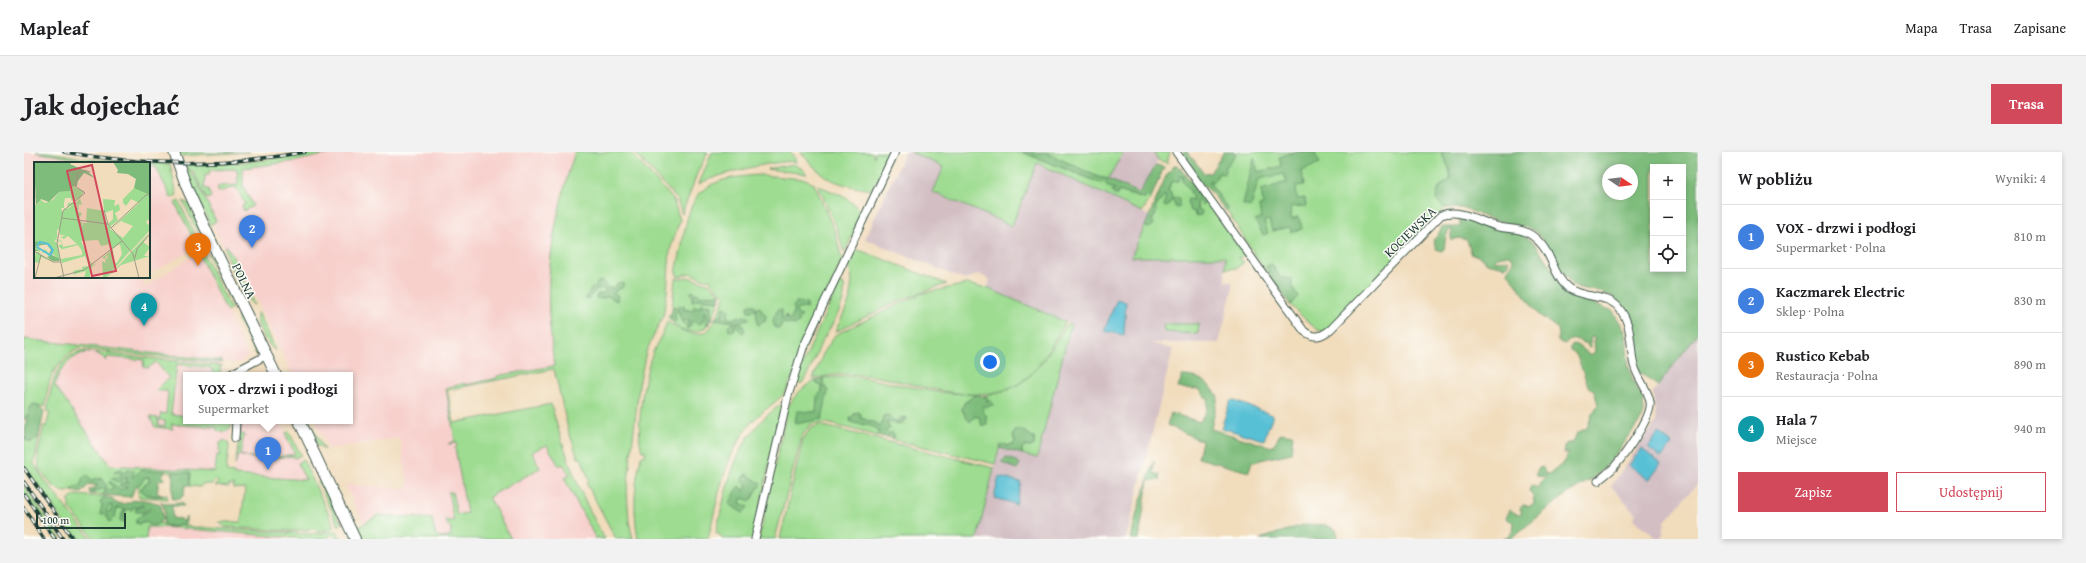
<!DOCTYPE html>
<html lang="pl">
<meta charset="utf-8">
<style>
:root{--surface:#fff;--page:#f2f2f2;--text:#202124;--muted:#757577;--line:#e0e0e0;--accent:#d1495b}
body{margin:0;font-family:"Gentium Book Plus",serif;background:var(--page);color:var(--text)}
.controls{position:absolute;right:12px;top:12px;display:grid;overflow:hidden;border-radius:0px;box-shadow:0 2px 6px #0003}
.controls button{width:36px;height:36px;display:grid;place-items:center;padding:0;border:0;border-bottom:1px solid var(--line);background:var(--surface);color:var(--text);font:20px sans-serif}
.compass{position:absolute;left:1578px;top:12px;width:36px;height:36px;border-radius:50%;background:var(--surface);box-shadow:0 2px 6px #0003;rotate:103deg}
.scale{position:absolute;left:12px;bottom:10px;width:90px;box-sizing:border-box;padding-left:4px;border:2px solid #1f3d34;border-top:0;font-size:11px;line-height:14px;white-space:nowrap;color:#1f3d34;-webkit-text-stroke:3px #fdfcf7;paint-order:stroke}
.you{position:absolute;left:966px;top:210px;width:14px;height:14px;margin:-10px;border:3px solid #fff;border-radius:50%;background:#1a73e8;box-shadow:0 0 0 6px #1a73e833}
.badge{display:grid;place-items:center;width:26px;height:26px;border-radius:50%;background:var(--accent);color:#fff;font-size:13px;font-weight:700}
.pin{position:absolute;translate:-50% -33px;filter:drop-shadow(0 1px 2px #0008)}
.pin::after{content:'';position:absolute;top:21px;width:14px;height:12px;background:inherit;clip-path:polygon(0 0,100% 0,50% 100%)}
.popup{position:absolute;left:159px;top:220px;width:170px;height:52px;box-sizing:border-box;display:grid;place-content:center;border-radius:0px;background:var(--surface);filter:drop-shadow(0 1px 3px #0005);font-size:13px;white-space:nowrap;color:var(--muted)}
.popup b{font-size:15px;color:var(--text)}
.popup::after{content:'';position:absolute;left:50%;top:100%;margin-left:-8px;border:8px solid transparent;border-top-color:var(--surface)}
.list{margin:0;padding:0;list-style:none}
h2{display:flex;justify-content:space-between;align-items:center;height:52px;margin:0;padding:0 16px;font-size:17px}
h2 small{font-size:13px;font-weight:400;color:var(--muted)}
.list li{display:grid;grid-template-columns:26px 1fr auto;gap:12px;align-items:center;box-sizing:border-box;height:64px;padding:0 16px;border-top:1px solid var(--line)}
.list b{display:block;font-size:15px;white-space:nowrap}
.list p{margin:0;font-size:13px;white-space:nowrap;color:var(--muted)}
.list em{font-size:13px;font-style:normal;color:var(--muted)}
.actions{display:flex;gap:8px;padding:12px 16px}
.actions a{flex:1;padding:9px 0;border:1px solid var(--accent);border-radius:0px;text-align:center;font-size:14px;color:var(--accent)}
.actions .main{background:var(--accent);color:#fff}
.icon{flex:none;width:22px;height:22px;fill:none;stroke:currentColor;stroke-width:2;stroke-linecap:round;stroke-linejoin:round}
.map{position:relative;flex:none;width:1674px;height:387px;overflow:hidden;border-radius:0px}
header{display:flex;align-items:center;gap:24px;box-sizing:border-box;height:56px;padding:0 20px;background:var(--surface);border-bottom:1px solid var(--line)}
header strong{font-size:19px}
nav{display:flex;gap:22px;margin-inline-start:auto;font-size:14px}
.intro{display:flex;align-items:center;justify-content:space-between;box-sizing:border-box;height:96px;padding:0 24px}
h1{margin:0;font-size:28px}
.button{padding:10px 18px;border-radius:0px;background:var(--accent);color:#fff;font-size:14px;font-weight:700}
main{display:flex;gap:24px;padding:0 24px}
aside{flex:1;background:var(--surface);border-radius:0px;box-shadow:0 2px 6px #0003}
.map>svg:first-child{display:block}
.built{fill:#f7d0cc}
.industrial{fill:#d2bec3}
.green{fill:#9edc91;stroke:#5e8c62}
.forest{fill:#7ebc7b;stroke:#4e7c58;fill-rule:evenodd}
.water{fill:#58c0d5;stroke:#3c7e84}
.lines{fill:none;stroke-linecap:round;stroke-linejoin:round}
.street-casing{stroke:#3e5548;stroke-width:9}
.secondary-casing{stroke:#3e5548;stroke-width:12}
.street{stroke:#fff;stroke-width:7}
.secondary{stroke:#fff;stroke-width:10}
.rail-casing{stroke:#1f3d34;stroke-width:3.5}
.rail{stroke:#fdfcf7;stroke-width:2;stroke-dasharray:6;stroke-linecap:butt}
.labels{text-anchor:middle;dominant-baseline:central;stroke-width:3;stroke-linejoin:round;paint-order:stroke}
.street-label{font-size:13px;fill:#1f3d34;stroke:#fdfcf7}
.inset-river{fill:none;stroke:#58c0d5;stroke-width:2}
.inset-road{fill:none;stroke:#9d9c86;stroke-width:1}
.view{fill:#d1495b;fill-opacity:0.15;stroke:#d1495b;stroke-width:2}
.inset-edge{fill:none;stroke:#1f3d34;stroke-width:2}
</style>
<header>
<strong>Mapleaf</strong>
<nav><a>Mapa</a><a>Trasa</a><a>Zapisane</a></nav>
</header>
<div class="intro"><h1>Jak dojechać</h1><a class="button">Trasa</a></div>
<main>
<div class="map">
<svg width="1674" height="387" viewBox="0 0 1674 387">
<rect width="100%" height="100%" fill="#fdfcf7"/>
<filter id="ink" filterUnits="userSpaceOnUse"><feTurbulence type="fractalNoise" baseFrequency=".025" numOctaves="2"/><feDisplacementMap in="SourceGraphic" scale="8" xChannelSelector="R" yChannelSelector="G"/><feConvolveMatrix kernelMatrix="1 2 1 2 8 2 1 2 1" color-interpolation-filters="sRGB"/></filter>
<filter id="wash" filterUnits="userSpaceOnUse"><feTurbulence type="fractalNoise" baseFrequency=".012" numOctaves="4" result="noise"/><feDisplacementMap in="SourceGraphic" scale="16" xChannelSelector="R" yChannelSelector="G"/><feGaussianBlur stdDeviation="0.9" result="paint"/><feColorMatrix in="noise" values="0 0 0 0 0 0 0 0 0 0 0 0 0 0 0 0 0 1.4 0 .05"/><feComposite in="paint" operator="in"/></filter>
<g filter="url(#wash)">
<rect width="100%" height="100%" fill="#f1dcbc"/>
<g class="built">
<polygon points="0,0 12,0 89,11 11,11 11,125 119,125 117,126 121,135 174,100 224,204 216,211 204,210 195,212 197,223 162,223 162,269 207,275 198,323 85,315 30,238 31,227 47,206 57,200 149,208 149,206 0,187"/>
<polygon points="313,0 552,0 537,42 527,108 525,161 530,217 423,239 430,271 527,252 536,287 556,342 581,387 348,387 321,332 385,337 376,286 304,297 291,269 326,269 326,223 269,223 233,148 194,85 165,17 240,12"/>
<polygon points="125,14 133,15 172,96 125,122"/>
<polygon points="217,269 256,269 286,330 209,324"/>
<polygon points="70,372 191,379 284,387 80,387"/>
</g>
<g class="industrial">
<polygon points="881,0 886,0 920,15 910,40 987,74 1013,11 1126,64 1108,104 1201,105 1201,130 1208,130 1208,139 1195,191 1126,191 1149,197 1102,387 953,387 975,296 1013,305 1047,172 963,138 966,127 954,122 941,128 841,87"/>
<polygon points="1099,0 1130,0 1135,7 1115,41 1084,27"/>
<polygon points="1674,182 1674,331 1641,369 1638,387 1634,387 1609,366 1612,362 1587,334 1632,270 1629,240"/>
</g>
<g class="green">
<polygon points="12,0 24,0 66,7 124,11 65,9"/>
<polygon points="154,0 194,1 194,0 226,0 156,4"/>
<polygon points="299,0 313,0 272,9 219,16 219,34 229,54 220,59 218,54 221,52 212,35 194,40 194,34 214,33 213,17 186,18 185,23 181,23 180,36 184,37 187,45 183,47 170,21 159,13 226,10"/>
<path d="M551 0H606L649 47 656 68 646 98 643 140 639 164 622 200 615 233 603 339 605 370 609 387H592L564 334 563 330 565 328C564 324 558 308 557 306H554L544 277 530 217 423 238 430 271 527 252C540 300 556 344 581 387H576L575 385 572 387 540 326 546 323 539 312 535 314 523 293 508 300 516 316 465 345 487 387H339L335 380 336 374 354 363 408 367 411 381 415 385 422 386 427 383V376L420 368 430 369 424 340H428L433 363 443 361 431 296 433 294 432 291 424 292 431 289 422 236 441 231V233L473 226V224L530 214C528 196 526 179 525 162 522 107 534 52 551 0Z"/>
<polygon points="610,0 684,0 674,19 658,62 653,47"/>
<path d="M688 0H766L774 10C758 6 689 23 675 32Z"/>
<path d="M777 0H848L850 5 851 0H864C864 14 854 26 847 38 812 32 800 29 777 0Z"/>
<polygon points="886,0 998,0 1077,31 1081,30 1094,39 1120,47 1122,44 1127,46 1118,60 1013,11 988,74 909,40 920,15"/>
<polygon points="1021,0 1099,0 1084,27 1074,25"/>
<polygon points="1130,0 1146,0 1143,11 1134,8"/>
<polygon points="1210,0 1417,0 1425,16 1426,28 1415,35 1412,47 1421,56 1303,180 1293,178 1266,153 1274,144 1256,125 1248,112 1242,115 1252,129 1254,136 1234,108 1186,31 1186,29 1190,29 1195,21 1200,21 1202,19 1201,16 1212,2"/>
<polygon points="125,11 146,12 153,43 147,46 132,15 125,14"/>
<polygon points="769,12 779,17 783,22 743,17"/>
<polygon points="163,16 171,26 192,69 186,73 161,17"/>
<path d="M736 23 781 27 790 31 811 80 818 108 763 238C753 251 738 258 727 271 700 304 694 346 684 387H614C609 356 610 335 617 305L622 303 621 299H618C611 281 620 222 628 203 632 191 640 182 643 169 657 181 684 191 691 167L710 170 712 176V170H714L716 176H719L716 169 724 167H703L704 162 699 156 697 165 693 163 698 153 700 144 686 129 685 126 683 128 665 121 654 125 652 120C668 57 656 27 736 23Z"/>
<path d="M1156 24H1159L1168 41 1171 64 1174 54 1171 49 1174 48 1175 44 1169 38 1172 35 1219 100 1220 104 1215 106 1220 110 1213 116 1201 117V105H1107L1121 74 1125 76 1133 59 1131 57C1133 51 1138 49 1140 43H1142L1147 49 1155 48 1148 47 1144 39 1147 30Z"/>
<path d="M794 33C809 41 835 47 837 66L820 101 813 77Z"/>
<polygon points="155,49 175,93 174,96 151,51"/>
<polygon points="159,49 165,52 176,77 173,79"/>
<path d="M202 93 215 115 230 153C222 150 198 103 202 93Z"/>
<path d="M832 98 838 99 923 132C883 143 848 162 811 180L825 150 828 129 825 113Z"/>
<polygon points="179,101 207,157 203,160 175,103"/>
<path d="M184 102C193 105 211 145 209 154Z"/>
<polygon points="663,125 686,132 696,142 678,144 668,139 668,150 672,147 695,149 687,169 687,153 685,152 669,158 660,158 660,153 653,157 650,154 648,158 651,127"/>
<path d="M815 131 820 133C823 153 806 175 797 191 791 205 787 218 778 231L772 232 771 229Z"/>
<path d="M943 132 963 136 1042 170C1031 187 1020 209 1006 223 962 264 888 227 838 223 822 221 805 223 789 227L799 202 811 183 896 142Z"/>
<path d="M652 159 655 160 657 169 660 172V168L664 167 672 169 679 165 680 160 683 161 682 172H685C672 186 653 179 644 165L646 162 647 167Z"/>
<path d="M234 160 252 198 249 197C243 190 228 170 234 160Z"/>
<path d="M213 163C223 167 235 192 232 202L215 170Z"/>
<path d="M1044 171 1047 172 1013 306 998 302V296L1000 294 1006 295 1010 293V286L1000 279 993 277 989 283 991 290 989 293H976L971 312 867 287 870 286V282L868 280 865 282 862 280 866 276 862 270C870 270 875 275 882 268V265L876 266 872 270 863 263 859 265 858 273 855 275 852 271 836 266 837 262 834 260 831 261 826 267 827 270C836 274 845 270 855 278L854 284 803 271 787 272 778 284 751 387H735L763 258C768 245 778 235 791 229L794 233H798L797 238 799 240 794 245 795 253 800 247 801 240 804 239 799 232V226L830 224 913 240 952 243 940 251 938 257 941 264 946 270 951 264 955 265 958 273 961 274 962 263 959 260V253L963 255 970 252 966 248 962 249 963 245 959 244C1009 237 1018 209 1044 171Z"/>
<polygon points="1139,172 1175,172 1174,182 1140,180"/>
<path d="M0 187 199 209 198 211 55 196C28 212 25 225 21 255L10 252 0 268Z"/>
<path d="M61 199 199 214H196L197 223H190L187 216 153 212 147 262 162 264V269H208L207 276 202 280 198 279 194 280 192 275 147 272 149 277 131 275 126 265 134 266V274H141V269L135 268 137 261 142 262 144 240 142 239H134L133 237 145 226 132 210 124 216 119 215 120 208 83 205 82 209C65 186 33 213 31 234L86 313 191 320 193 303H196L195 300 196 291 200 288 204 291 205 294 202 320 210 321V323L282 328 273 311 279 308 311 375 304 378 293 379 291 377 267 379 201 375 195 370H217L221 337 209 336 210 333H205V335L191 334 194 330 192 328 188 332H178L176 335 165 334 166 321 116 318 108 326V325L100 321V319L94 320 99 323 89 326 90 328 105 324 101 327 105 330 99 333 103 335 97 338 88 332 89 337 82 338 79 343 69 342V339L79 337 82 334 77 326 67 329 65 325 60 326 56 334 43 340 37 339 29 334 15 317 14 302 20 273 22 275 26 260H23C27 234 31 203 61 199Z"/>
<path d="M758 252 729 387H698L696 383 692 381C704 330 711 283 758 252Z"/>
<polygon points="216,269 216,281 220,283 216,303 238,307 271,302 261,281 265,280 277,303 271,306 267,304 238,308 214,303 211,313 217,276"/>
<polygon points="281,269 285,269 300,298 293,293"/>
<polygon points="796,273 970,316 953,387 756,387 779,287 787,276"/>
<path d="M0 284 2 288 7 290 15 285 10 312C26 338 48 362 67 387H51L0 313Z"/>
<path d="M121 325H125V330L119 334 117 338C125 346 134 345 143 343V347L115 345V335L112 333 117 331Z"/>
<polygon points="297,328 317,370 315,374 294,330"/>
<polygon points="0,333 37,387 32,387 0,340"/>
<polygon points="51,343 82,345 78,358 88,353 89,355 85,361 87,367 93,356 101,357 99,359 101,369 100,363 103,357 113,353 117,354 119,352 120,355 115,360 124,355 126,356 112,367 112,371 115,372 123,370 126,372 136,371 145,375 151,375 151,376 123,375 122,387 70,387 45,355 45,348"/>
<polygon points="155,372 168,375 286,382 313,379 317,387 313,387 310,382 300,387 285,387 152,376 153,373"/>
</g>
<g class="forest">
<polygon points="998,0 1021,0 1074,25 1084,27 1115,41 1132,13 1140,15 1127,46 1122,44 1121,47 1095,39 1093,43 1090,43 1088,39 1091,37 1084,35 1081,30 1077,31"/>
<polygon points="1160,0 1163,0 1181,22 1186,21 1200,0 1210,0 1212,2 1201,16 1202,18 1200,22 1195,21 1190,29 1186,29 1186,31 1204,57 1202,59 1182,34 1177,33 1167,18 1168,15 1159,3"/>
<polygon points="1271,0 1293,0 1291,2 1296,11 1278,19 1280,33 1272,34 1273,47 1281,46 1282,54 1266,55 1268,67 1275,64 1278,77 1267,80 1266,75 1248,79 1245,68 1240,69 1244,81 1239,83 1231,68 1237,66 1235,54 1239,53 1237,38 1263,30 1260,22 1235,27 1227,55 1219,53 1230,6 1234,20 1257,14 1255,5"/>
<path d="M1417 0H1674V181L1634 234 1614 219C1611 194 1613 160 1589 145 1579 139 1560 138 1548 133L1513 80 1504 76 1460 65 1441 56H1421L1412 48 1415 35 1426 28 1425 16ZM1629 15H1659V117H1629ZM1584 18H1608V42H1584Z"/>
<path d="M1153 13 1172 35 1169 39 1181 51 1178 53 1174 48 1172 49 1173 57 1178 59 1177 63 1171 64 1172 60 1166 59 1163 50 1164 47 1169 48 1167 41 1158 28 1159 24H1156L1155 29 1147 30 1144 39 1147 41 1148 47 1153 45 1155 48V55H1151L1150 49H1147L1143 55 1140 54 1142 43H1140C1138 49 1133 51 1131 56L1133 59 1128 68 1129 72 1125 76 1121 74 1142 24 1150 14Z"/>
<polygon points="1436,66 1477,78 1491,79 1500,83 1511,92 1526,114 1535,133 1542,141 1589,159 1602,181 1604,210 1609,230 1619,247 1620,260 1618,266 1588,308 1568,327 1544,341 1486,387 1479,387 1489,380 1490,371 1482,366 1486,358 1493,362 1498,361 1496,357 1499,353 1506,354 1510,351 1509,343 1505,339 1507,333 1514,336 1516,330 1522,325 1512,324 1512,321 1515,316 1519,315 1521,321 1526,322 1538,312 1545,301 1540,301 1540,295 1543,291 1549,291 1553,281 1563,276 1568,262 1574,253 1570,238 1565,236 1552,202 1546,199 1546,195 1551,192 1567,203 1571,199 1570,185 1566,186 1567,195 1564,195 1563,191 1559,191 1552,187 1546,188 1541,192 1533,189 1535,183 1534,177 1514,162 1483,119 1490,109 1487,104 1482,103 1471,106 1472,109 1485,108 1485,112 1481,115 1463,111 1455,104 1448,103 1443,88 1434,86 1427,88 1427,82 1429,78 1425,78 1422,84 1420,97 1417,99 1412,97 1409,88 1414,83 1418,75 1433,75 1437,71 1435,70"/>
<path d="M1247 112 1256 125 1268 127V135L1274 144 1266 153C1257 140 1251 127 1242 114Z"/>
<polygon points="578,129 584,136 589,136 592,132 598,130 600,132 598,136 592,138 590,142 594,143 593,149 584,144 580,146 572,146 573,142 580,141 582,138 578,136 572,138 564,147 561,146 569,135 571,136 574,130"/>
<polygon points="668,139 678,144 696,142 695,149 673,147 668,150 669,144 666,141"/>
<path d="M773 149 774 151 783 152 782 156 774 157 772 159 774 163 778 164 775 166V171L771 173 758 171 756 176H752C746 169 751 165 753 158H758V167H761L762 163 764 167 767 168 770 157 769 155Z"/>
<path d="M678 151 682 154 685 152 687 153 686 158 688 159 685 172H682L683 161 680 160 679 170 676 172 669 169 664 177 662 176 665 168H660L661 173 657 169 655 160 653 159 651 161 652 169 650 170C645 165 647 160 650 154L654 157 655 154 660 153V158H669L670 154 677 155Z"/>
<polygon points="725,153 730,153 732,157 736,155 740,162 742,163 741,170 737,170 735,173 733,172 732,158 724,159 723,156"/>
<polygon points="702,155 705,158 703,166 709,167 715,164 718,166 719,164 724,165 725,167 716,169 721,178 719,181 716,179 714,170 712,170 710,178 705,179 704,175 710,170 691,167 693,163 697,165 699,156"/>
<path d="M1158 224C1176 224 1185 230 1194 245L1187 277 1248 295 1257 281 1269 283 1267 301 1228 310 1225 320 1174 306 1178 289 1143 273 1147 261 1176 270 1182 259 1184 248 1175 237 1154 236Z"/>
<polygon points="799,226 799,232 804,239 798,267 771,272 773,259 792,260 793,245 798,239 798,233 794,233 791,229"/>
<polygon points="952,243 963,245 963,250 966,248 970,252 963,255 959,253 959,260 962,263 963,273 961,274 958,273 955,265 951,264 946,270 941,264 938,257 940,251"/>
<path d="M10 252 14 253 20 259 15 285 7 290 2 288C0 276 2 264 7 254Z"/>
<path d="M834 260 837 262 836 266 852 271 855 275 858 273 859 264 863 263 872 270 882 265V268C875 275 870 270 862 270L866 276 862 280 865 282 868 280 870 282V286L854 284V278C845 270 836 274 827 270L826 267 830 264 831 261Z"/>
<polygon points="993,277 1000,279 1010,286 1010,293 1006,295 1000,294 998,296 998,302 975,296 979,292 984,294 989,293 991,290 989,283"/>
<polygon points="982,306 992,309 996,312 993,317 978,311 978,309"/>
<polygon points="1130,309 1129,321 1136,323 1135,328 1124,329 1115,387 1107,387 1113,360"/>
<polygon points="98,317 101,321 104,318 110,319 108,326 116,318 142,319 138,323 141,327 135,328 133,341 140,344 122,343 117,338 119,334 125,330 125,325 121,325 117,331 111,335 107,345 79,343 80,340 90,336 85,331 86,329 96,338 103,335 101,333 97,335 95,333 97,330 105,330 101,327 105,324 93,330 87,326 99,323 96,320 90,321 92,318"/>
<polygon points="149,320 166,321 165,334 161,333 160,343 156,347 148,347"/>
<polygon points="723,322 737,332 726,349 718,346 716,351 724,355 719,361 705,352 715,334 720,338 723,333 717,328"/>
<polygon points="61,324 64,324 67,329 72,326 74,328 76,326 79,327 83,336 69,339 69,342 66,342 65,338 74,334 65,332 57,341 47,339 48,337 57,333 58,328"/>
<path d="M82 345 88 346 90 350C102 355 103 349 112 348 120 347 131 349 137 354L139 367 132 373H125L123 370 115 372 112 371V367L126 357 124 355 119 360H112L111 357 119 355 118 352 115 355H108V358L103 357 100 363 101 369 98 370 95 367 98 365 97 363 101 357 93 356 91 365 86 370 82 363 83 360 87 359 88 353H86L80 362H76L78 353 76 349Z"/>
<path d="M136 350 141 352 158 351 160 354H148V366L157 367 159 370 162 365V372L153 373 151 375 140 373 139 371C141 363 142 355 136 350Z"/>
<polygon points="1282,372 1302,373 1312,378 1314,384 1311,387 1236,387"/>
</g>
<g class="water">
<polygon points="1093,147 1102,150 1100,183 1080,179"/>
<polygon points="1208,248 1249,263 1240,288 1197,276 1206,250"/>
<polygon points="1634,281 1648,292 1637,306 1624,296"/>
<polygon points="1618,297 1637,312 1625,328 1605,313"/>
<polygon points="975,325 997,330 992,352 970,346"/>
</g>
</g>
<g filter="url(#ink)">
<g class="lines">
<g class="street-casing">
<g id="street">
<path d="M1152 0 1280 179C1290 187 1297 185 1307 177L1417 63C1437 56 1456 70 1475 75 1484 77 1493 76 1502 80 1508 83 1514 88 1518 93 1528 105 1530 122 1541 133 1555 148 1582 140 1595 156 1608 172 1606 191 1609 209 1611 224 1624 236 1626 250 1629 264 1600 304 1590 315 1586 320 1579 324 1574 329"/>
<polyline points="205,223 243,203"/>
<polyline points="211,286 212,269"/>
<polyline points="731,387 764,244 779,196 871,0"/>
</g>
</g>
<g class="secondary-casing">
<g id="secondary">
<polyline points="150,0 163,36 189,93 252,223"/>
<polyline points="275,269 331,387"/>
</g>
</g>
<use href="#street" class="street"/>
<use href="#secondary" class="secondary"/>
<g class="rail-casing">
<g id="rail">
<path d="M40 0C119 14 202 14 281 0"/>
<polyline points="0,316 49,387"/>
<polyline points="0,330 39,387"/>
<polyline points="0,342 31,387"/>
<polyline points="0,356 20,387"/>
</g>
</g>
<use href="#rail" class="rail"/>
</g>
</g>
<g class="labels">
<g class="street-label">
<text transform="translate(1386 80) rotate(-44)">KOCIEWSKA</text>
<text transform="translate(220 129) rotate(64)">POLNA</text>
</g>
</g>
<g transform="translate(10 10)">
<rect width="116" height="116" fill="#f1dcbc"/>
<path d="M103 23 101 26 105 23 109 30 116 33V56L112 60 114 63 116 61V68L97 89 93 85 96 89 72 116 69 115 68 99 72 101 71 98 74 95 73 93 71 97 68 96 79 87 80 101H83L88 92 86 82 83 84 86 81 77 88 76 82 67 84 64 78 47 79 56 100H58L56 102 60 101 58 104 65 99 57 106V110L58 116 56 104V116H50L52 109 41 112V114L39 109 47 107 48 110V105L53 104V106L55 103 51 94 28 101 27 97 48 93V89L44 83 25 88 28 87 24 84 28 82 27 79 24 80 25 76V79L27 78 26 73 29 85 43 82 34 74 30 77 27 75 32 73H26L25 67 23 68V76H20L24 77 20 79 23 81 26 99 18 91V99L12 96 16 97 12 90 8 91V90L11 87 16 93 19 88 14 82 6 81 3 85 7 87 5 91 14 98 7 95 4 106 5 101 0 100 2 90 0 89 3 91 6 88H0L5 80 0 79V44L5 41 0 33 11 41 19 38 25 30 36 29 38 24 50 29 46 36 48 43 45 42 44 50 48 51 44 59 48 60V65L49 61H54L52 60 53 46 70 49 69 37 81 38 80 44 85 42 86 48 81 51 84 58 77 64 74 62 79 57V48L70 51 73 62 77 66 76 67 89 76 99 64 87 59 78 66 105 41 97 37 92 44 89 41V37ZM31 36H37L38 39 46 36 42 41 44 46 40 43 42 40 34 41 33 45 39 43 33 47 30 46 29 51 27 46H30V41L33 42 30 41ZM116 70 109 80 116 85 110 94H116L87 103 73 116Z" fill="#9edc91" fill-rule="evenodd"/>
<path d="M0 0H38L36 2 54 10 61 16 50 11 44 19 43 24 37 25 36 29 25 30 15 40 7 37 2 43ZM79 0H116V33L100 26 102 17 94 12 83 11 84 8ZM0 79 14 81 19 88 18 93 26 97 25 99H19L13 95 16 94 18 90 16 92 15 91 17 88 13 83H7L4 85 6 81 13 83 19 88 14 82 5 80 1 87 6 89H0Z" fill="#7ebc7b"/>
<path class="inset-river" d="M3 84 6 80 14 82 19 88 16 94M3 85 16 93"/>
<path class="inset-road" d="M70 48 74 62 99 92 105 116M28 56 74 62M77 66 112 33H116M0 89 19 100H27M101 96 103 87 116 72M1 116 7 93M20 116 50 108 88 79M30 116 23 81 29 49 51 31 41 24 44 11 50 8 56 10"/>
<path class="view" d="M58 3 82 109 58 114 33 9Z"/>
<rect width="116" height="116" class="inset-edge"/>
</g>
</svg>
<div class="controls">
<button>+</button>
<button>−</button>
<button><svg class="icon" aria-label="locate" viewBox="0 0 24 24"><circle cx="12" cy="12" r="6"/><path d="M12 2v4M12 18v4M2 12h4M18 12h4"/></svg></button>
</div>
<svg class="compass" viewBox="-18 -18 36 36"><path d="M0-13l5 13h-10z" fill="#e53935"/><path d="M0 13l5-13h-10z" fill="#757577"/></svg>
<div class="scale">100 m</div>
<div class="you"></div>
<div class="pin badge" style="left:244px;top:318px;background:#3f7fe0">1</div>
<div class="popup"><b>VOX - drzwi i podłogi</b>Supermarket</div>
<div class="pin badge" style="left:228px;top:96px;background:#3f7fe0">2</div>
<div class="pin badge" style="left:174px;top:114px;background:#e8710a">3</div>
<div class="pin badge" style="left:120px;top:174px;background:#0f9aa8">4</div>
</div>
<aside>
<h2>W pobliżu<small>Wyniki: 4</small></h2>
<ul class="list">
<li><span class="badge" style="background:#3f7fe0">1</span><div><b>VOX - drzwi i podłogi</b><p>Supermarket · Polna</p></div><em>810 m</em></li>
<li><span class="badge" style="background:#3f7fe0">2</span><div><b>Kaczmarek Electric</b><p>Sklep · Polna</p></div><em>830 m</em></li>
<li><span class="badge" style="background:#e8710a">3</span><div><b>Rustico Kebab</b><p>Restauracja · Polna</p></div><em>890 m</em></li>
<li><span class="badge" style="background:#0f9aa8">4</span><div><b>Hala 7</b><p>Miejsce</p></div><em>940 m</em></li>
</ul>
<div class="actions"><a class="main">Zapisz</a><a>Udostępnij</a></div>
</aside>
</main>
